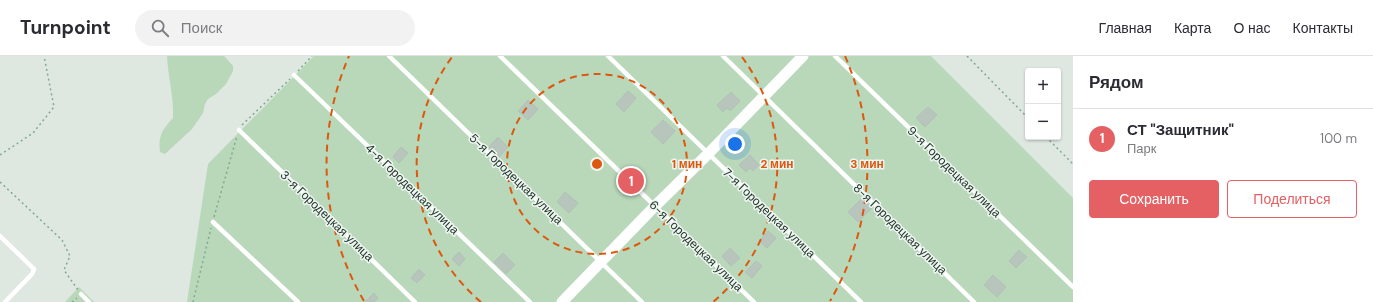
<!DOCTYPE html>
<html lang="ru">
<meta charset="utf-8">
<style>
:root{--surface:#fff;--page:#f2f2f3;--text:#2b2b33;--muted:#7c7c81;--line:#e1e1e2;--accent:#e46063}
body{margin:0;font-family:"DM Sans",sans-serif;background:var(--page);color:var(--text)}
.controls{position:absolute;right:12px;top:12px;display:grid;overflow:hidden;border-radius:4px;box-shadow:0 1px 3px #0004}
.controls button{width:36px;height:36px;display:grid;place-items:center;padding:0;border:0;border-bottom:1px solid var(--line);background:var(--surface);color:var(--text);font:20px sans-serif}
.you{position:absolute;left:735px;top:88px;width:14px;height:14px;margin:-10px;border:3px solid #fff;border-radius:50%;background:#1a73e8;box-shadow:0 0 0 6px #1a73e833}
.badge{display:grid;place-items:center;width:26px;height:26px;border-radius:50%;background:var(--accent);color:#fff;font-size:13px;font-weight:700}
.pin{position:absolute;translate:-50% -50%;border:2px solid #fff;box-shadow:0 1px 4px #0006}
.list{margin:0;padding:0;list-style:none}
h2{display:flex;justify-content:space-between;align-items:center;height:52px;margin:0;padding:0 16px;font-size:17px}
h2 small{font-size:13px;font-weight:400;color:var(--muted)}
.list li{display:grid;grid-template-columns:26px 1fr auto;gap:12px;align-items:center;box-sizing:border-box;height:60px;padding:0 16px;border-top:1px solid var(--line)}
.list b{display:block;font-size:15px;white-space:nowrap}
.list p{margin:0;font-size:13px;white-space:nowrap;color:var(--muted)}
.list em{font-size:13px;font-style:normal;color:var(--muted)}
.actions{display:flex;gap:8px;padding:12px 16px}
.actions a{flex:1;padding:9px 0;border:1px solid var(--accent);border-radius:4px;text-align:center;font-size:14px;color:var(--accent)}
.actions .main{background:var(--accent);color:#fff}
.icon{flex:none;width:22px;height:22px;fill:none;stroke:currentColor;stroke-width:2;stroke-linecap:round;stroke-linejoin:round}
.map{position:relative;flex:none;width:1073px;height:246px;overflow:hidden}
header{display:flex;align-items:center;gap:24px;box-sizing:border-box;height:56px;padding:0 20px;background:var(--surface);border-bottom:1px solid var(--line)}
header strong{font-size:19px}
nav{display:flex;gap:22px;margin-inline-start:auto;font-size:14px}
.search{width:280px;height:36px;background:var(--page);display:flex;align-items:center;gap:10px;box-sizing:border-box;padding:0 14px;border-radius:22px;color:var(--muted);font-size:15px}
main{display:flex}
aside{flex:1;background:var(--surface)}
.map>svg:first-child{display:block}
.green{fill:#b8d8b9}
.building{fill:#b7c5bc;stroke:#b1c1b6}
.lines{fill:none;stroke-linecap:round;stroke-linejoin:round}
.path{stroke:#81a992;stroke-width:1.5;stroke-dasharray:2 3;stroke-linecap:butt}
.service{stroke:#fff;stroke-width:4.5}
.tertiary{stroke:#fff;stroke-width:11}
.ring{fill:none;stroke:#de570e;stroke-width:2;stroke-dasharray:7 5}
.labels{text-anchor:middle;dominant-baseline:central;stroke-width:3;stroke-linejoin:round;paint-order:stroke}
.street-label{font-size:12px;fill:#21362b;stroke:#eef5f0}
.centre{fill:#de570e;stroke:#eef5f0;stroke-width:2}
.ring-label{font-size:12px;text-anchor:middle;font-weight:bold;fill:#de570e;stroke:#eef5f0;stroke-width:3;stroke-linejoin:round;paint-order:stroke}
</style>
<header>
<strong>Turnpoint</strong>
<div class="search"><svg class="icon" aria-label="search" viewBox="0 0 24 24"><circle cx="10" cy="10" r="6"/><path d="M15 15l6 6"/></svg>Поиск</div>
<nav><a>Главная</a><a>Карта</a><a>О нас</a><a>Контакты</a></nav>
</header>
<main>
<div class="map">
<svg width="1073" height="246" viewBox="0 0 1073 246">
<rect width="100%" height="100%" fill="#dee8e1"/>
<g class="green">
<path d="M167 0H224L233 10V15L226 28 216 38 208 43 205 48 203 57 192 73 165 98 160 96C158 80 162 74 173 62 174 41 168 21 167 0Z"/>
<polygon points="314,0 931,0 1073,142 1073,246 187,246 208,108"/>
<polygon points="79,231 94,246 65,246"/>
</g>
<g class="building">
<polygon points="628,35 636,42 624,56 616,48"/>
<polygon points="731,36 740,45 730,55 727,52 723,56 717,49"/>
<polygon points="528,44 538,53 528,64 518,55"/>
<polygon points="928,51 937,59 925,71 916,62"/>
<polygon points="663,64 675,75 663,88 651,76"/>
<polygon points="498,81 508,91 499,101 489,91"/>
<polygon points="401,91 408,97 399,107 393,101"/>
<polygon points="750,99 759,109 753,115 750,112 746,116 739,109"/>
<polygon points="565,136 578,147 569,157 557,146"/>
<polygon points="862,142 872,152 858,166 848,156"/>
<polygon points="768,175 776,182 767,192 759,185"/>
<polygon points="730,192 740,202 731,210 722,200"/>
<polygon points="1019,194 1027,201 1016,212 1009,205"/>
<polygon points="459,196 465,203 459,210 452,203"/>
<polygon points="503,197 515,209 506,218 494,206"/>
<polygon points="756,205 762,210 752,222 745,216"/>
<polygon points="419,213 425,219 417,227 411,222"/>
<polygon points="993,219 1006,231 997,241 984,229"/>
<polygon points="374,237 378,242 374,246 365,246"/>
</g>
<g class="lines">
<g class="path">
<polyline points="967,0 1028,62"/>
<polyline points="298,15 312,0"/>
<polyline points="242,69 290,23"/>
<polyline points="1046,81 1073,108"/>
<polyline points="0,99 33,77 54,51 44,0"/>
<polyline points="0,126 62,184 70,200 64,214 78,234"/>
<polyline points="214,161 237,80"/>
<polyline points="72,246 77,242"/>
<polyline points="193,246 211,172"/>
</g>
<g class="service">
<polyline points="389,0 642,246"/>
<polyline points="500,0 754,246"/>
<polyline points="608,0 861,246"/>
<polyline points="723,0 974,246"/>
<polyline points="835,0 1073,231"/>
<polyline points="294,19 530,246"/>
<polyline points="239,74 415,246"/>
<polyline points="213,166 298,246"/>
<polyline points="0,180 34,213 32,218 5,246"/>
<polyline points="81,238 89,246"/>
</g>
<polyline class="tertiary" points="562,246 655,150 708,98 803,0"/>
</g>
<g class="ring">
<circle cx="597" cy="108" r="90"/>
<path d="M481 246A180 180 0 0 1 452 1M742 1A180 180 0 0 1 713 246"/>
<path d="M364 245A270 270 0 0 1 349 0M845 0A270 270 0 0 1 830 245"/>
</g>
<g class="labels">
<g class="street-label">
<text transform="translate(954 116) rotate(44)">9-я Городецкая улица</text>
<text transform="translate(516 123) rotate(44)">5-я Городецкая улица</text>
<text transform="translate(412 133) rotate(44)">4-я Городецкая улица</text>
<text transform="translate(769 157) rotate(44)">7-я Городецкая улица</text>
<text transform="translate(327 160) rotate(44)">3-я Городецкая улица</text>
<text transform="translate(900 173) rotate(44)">8-я Городецкая улица</text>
<text transform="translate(696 190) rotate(44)">6-я Городецкая улица</text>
</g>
</g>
<circle cx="597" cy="108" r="6" class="centre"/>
<g class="ring-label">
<text x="687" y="112">1 мин</text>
<text x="777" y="112">2 мин</text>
<text x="867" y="112">3 мин</text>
</g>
</svg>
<div class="controls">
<button>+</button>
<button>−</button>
</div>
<div class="you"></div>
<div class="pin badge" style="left:631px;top:125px">1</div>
</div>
<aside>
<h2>Рядом<small></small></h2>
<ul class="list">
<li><span class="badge">1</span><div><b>СТ &quot;Защитник&quot;</b><p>Парк</p></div><em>100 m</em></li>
</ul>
<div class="actions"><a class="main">Сохранить</a><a>Поделиться</a></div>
</aside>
</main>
